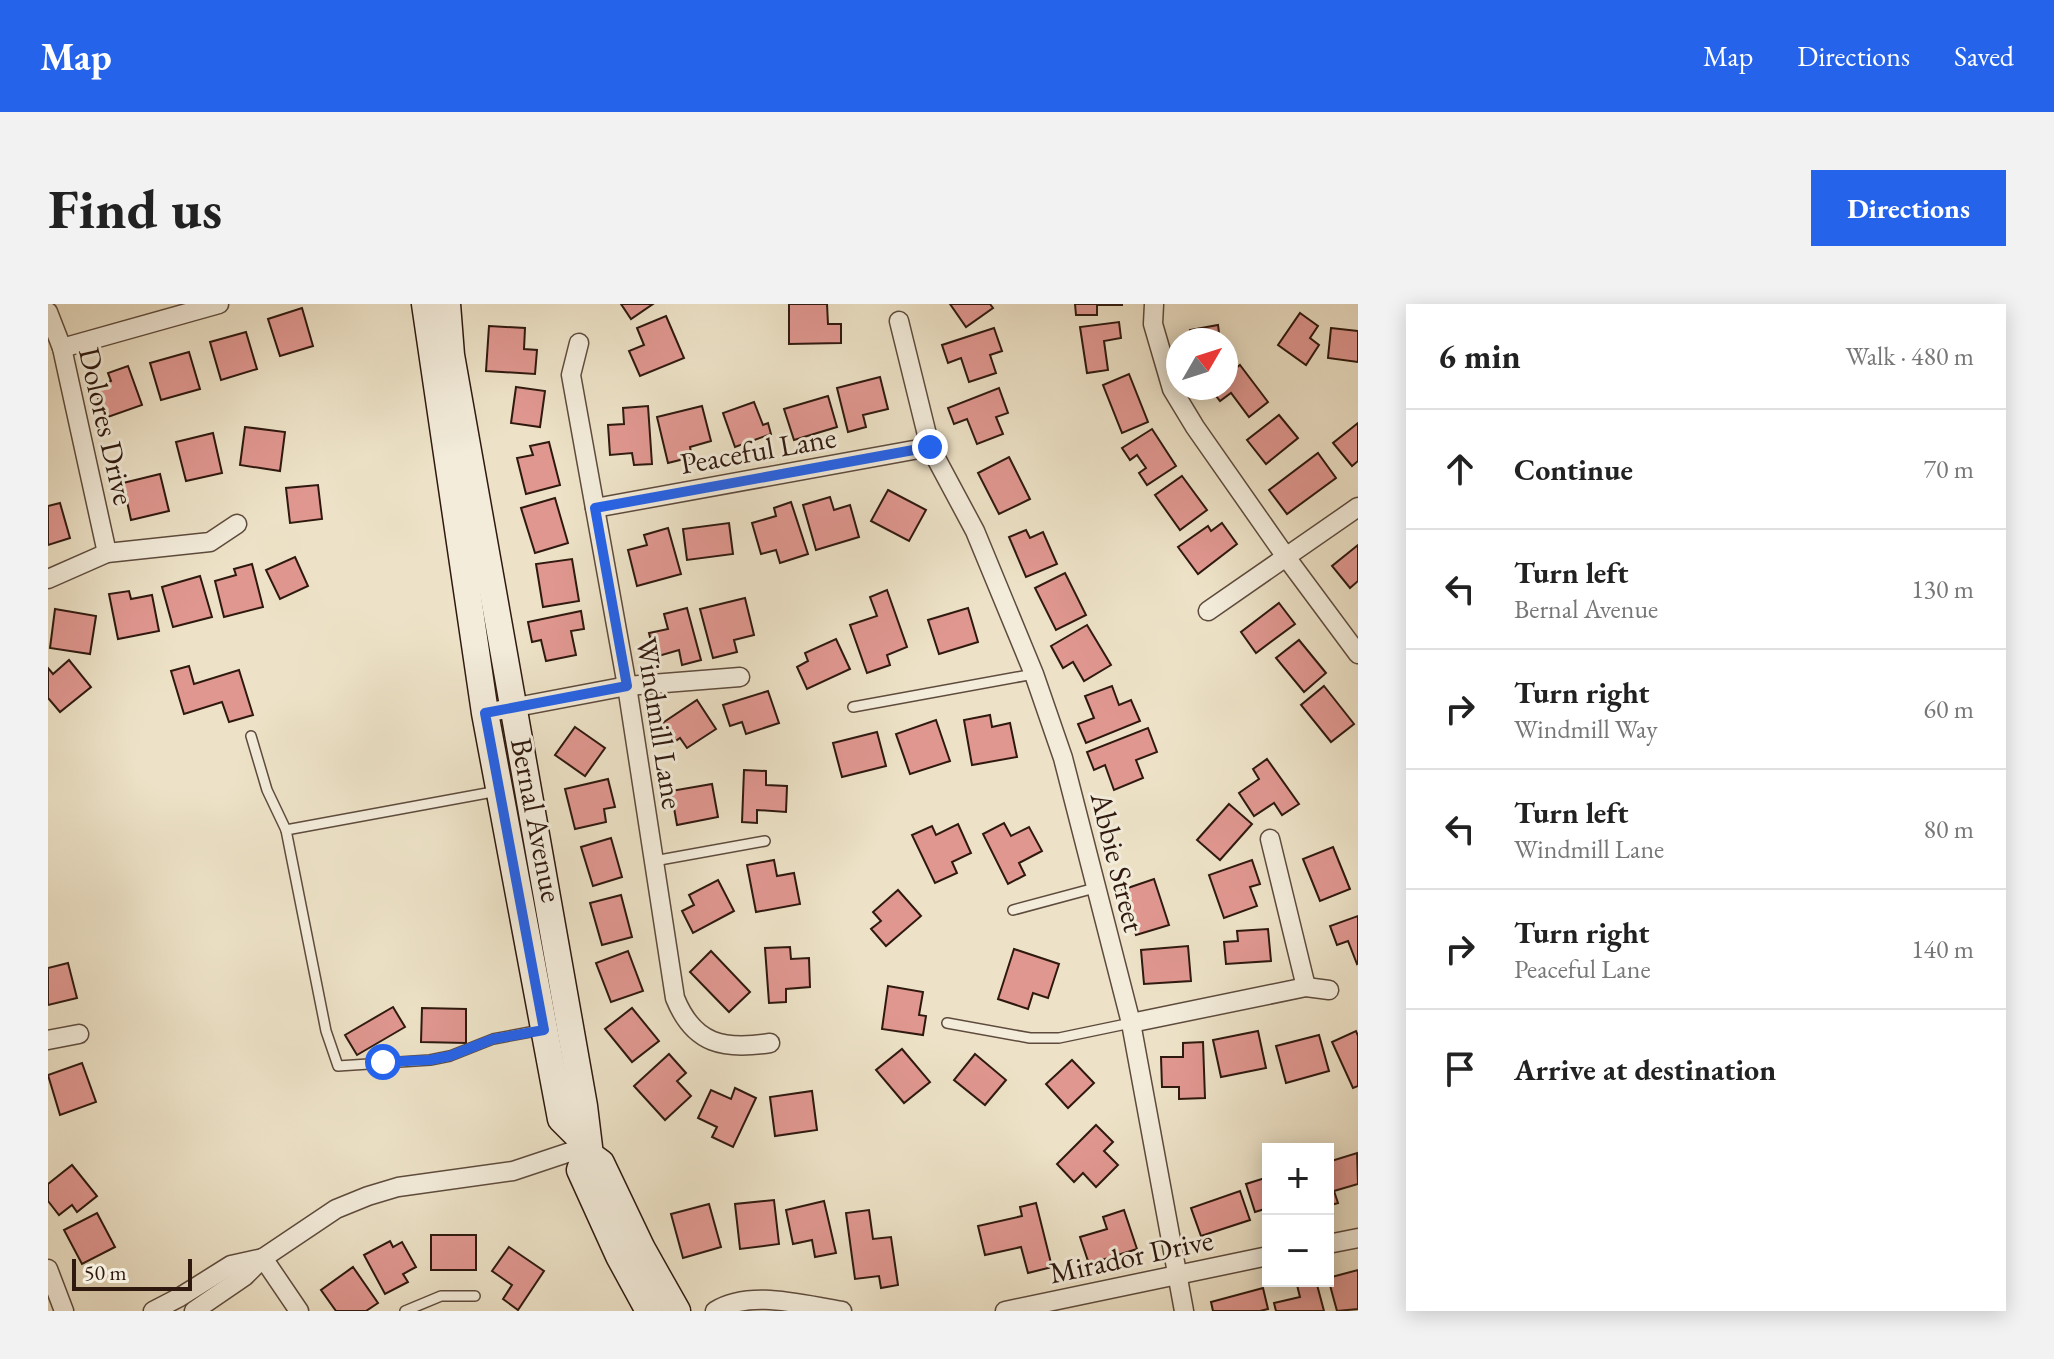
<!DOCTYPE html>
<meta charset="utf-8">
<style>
:root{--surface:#fff;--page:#f2f2f2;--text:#222;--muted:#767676;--line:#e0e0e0;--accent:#2563eb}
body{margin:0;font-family:"EB Garamond",serif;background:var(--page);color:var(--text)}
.controls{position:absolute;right:24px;bottom:24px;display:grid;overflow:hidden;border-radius:0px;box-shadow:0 4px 20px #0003}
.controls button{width:72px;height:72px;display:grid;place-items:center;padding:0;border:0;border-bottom:2px solid var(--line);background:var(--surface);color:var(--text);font:40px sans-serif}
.compass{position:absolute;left:1118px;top:24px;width:72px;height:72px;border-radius:50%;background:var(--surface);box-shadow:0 4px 20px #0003;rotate:51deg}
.scale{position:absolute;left:24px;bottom:20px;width:120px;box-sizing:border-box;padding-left:8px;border:4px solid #2f190f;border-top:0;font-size:22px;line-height:28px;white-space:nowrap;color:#2f190f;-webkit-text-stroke:6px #f3ecdb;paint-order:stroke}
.stop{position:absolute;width:24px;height:24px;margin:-18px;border:6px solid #2563eb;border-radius:50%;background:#fff}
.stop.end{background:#2563eb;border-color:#fff;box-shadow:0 2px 8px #0008}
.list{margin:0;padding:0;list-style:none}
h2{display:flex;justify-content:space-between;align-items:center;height:104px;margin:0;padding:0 32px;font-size:34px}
h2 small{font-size:26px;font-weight:400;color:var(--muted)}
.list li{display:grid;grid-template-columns:52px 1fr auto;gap:24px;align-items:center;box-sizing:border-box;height:120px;padding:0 32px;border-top:2px solid var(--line)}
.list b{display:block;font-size:30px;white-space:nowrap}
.list p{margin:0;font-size:26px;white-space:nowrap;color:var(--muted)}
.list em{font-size:26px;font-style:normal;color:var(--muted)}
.icon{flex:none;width:44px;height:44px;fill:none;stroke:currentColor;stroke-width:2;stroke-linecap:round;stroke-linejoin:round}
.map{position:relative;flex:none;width:1310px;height:1007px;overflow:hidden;border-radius:0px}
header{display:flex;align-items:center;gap:48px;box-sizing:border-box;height:112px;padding:0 40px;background:var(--accent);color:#fff}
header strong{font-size:38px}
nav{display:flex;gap:44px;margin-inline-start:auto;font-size:28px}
.intro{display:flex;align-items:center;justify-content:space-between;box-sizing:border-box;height:192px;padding:0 48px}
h1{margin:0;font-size:56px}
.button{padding:20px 36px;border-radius:0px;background:var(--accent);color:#fff;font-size:28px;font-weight:700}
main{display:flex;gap:48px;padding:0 48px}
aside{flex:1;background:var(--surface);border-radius:0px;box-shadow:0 4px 20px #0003}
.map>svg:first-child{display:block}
.building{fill:#e09790;stroke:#2f190f;stroke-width:2}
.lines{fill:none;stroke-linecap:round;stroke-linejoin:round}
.lane-casing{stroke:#5e4b3d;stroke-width:12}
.street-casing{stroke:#5e4b3d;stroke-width:21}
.secondary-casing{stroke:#2f190f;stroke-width:29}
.lane{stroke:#f3ecdb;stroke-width:9}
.street{stroke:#f3ecdb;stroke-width:18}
.secondary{stroke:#f3ecdb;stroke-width:26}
.route{stroke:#2563eb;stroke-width:10}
.labels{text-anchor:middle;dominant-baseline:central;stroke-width:6;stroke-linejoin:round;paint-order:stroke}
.street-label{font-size:30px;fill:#2f190f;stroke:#f3ecdb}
</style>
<header>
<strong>Map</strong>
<nav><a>Map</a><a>Directions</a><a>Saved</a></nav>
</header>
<div class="intro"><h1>Find us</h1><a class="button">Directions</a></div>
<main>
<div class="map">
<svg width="1310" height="1007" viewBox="0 0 1310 1007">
<rect width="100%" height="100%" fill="#ede2c7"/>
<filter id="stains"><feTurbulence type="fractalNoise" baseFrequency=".0025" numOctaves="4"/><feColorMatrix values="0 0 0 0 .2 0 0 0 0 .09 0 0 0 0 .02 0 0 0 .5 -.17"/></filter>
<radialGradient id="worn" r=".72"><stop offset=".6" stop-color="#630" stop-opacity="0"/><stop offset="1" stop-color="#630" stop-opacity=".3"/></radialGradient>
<g class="building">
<polygon points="573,0 605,0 583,15"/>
<polygon points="741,0 779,0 780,20 793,20 793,39 741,40"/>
<polygon points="902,0 942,0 945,4 918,23"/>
<polygon points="1027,0 1074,0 1074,1 1049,1 1049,11 1028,11"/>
<polygon points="254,4 265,42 232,52 220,15"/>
<polygon points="1252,9 1270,22 1262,34 1271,41 1258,61 1230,41"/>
<polygon points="618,12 636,54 592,72 581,47 596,41 589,24"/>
<polygon points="1071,18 1073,34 1056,37 1060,66 1039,69 1032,23"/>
<polygon points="1170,21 1172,36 1144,36 1142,26"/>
<polygon points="441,22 477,24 476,45 489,46 487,70 438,67"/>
<polygon points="946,24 954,47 942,51 948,69 921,78 913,54 900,59 894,41"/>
<polygon points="1283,24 1310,27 1310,58 1280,54"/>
<polygon points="198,28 209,65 173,76 162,38"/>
<polygon points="141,48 152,85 113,96 102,59"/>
<polygon points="1192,61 1220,98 1201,113 1183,89 1172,97 1162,84 1178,84 1178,72"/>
<polygon points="80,62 94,101 57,114 46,83 63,77 60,69"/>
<polygon points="1081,70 1100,118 1074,129 1055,81"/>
<polygon points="832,73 840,105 815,111 818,123 800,128 789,84"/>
<polygon points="468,83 497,87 492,123 463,119"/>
<polygon points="951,84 960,109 948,113 955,130 929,140 919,115 906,120 900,104"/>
<polygon points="780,92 789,123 746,136 736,105"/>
<polygon points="706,98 715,121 720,119 723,130 687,143 675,109"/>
<polygon points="600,102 604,160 586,161 584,149 562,151 560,121 576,120 575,104"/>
<polygon points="654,102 663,137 642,143 644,153 620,159 609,113"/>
<polygon points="1231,111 1250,134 1218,160 1199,136"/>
<polygon points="1310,119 1310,157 1304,162 1285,139"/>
<polygon points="197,123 237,128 232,167 192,161"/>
<polygon points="1104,125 1128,162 1099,181 1091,169 1098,164 1089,151 1082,156 1074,144"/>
<polygon points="165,129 174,169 138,177 128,138"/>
<polygon points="501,138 512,181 478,190 469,154 485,151 482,142"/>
<polygon points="1270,149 1288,174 1239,210 1221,186"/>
<polygon points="961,153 982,195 951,210 930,169"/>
<polygon points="112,170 121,207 83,216 75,179"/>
<polygon points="1134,172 1159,206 1132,226 1107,191"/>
<polygon points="270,181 274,215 242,219 238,184"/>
<polygon points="840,186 878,206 861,237 823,217"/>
<polygon points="782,193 786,206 802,201 811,233 768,246 755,201"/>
<polygon points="507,194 520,239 487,249 473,204"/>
<polygon points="743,198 760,250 732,259 728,246 713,250 704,219 728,212 726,204"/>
<polygon points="12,199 22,234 0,241 0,202"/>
<polygon points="681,219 685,250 639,256 635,225"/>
<polygon points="1174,219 1189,240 1150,270 1130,243 1160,222 1163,227"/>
<polygon points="620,224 633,270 589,282 580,246 599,241 596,231"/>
<polygon points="978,226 982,234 995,228 1009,260 978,273 961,233"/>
<polygon points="1310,241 1310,277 1302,284 1284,262"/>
<polygon points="247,253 260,282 232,295 218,266"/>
<polygon points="524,255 531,297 495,303 488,260"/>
<polygon points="204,260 215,303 176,313 167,277 188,271 186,265"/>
<polygon points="1017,269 1038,311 1008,326 987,284"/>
<polygon points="152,272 164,313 125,323 114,283"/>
<polygon points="839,286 859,343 839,351 842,361 819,369 802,321 829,312 822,293"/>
<polygon points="81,287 83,295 104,291 111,327 70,335 61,290"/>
<polygon points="697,294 706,331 686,336 689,348 665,354 652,305"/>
<polygon points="1231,299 1247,320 1208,349 1193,328"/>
<polygon points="639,304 653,356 634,361 631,346 607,353 601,329 620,325 616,310"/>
<polygon points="920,304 930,338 891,350 880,316"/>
<polygon points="7,305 48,312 42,350 2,344"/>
<polygon points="533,307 536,325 523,327 528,351 498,357 493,336 484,338 480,318"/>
<polygon points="1039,321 1063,361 1036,377 1025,358 1015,364 1003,342"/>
<polygon points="788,335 802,365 759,385 749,363 760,357 757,349"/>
<polygon points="1251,336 1278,369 1256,388 1228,354"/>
<polygon points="21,356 43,383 12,408 0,394 0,364 5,370"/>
<polygon points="141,362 146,380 191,366 205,411 181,418 174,398 136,410 123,367"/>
<polygon points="1064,382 1071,401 1083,396 1092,417 1038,439 1030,420 1046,414 1037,392"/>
<polygon points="1276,382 1306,420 1283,438 1253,401"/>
<polygon points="720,387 731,419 698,430 694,418 682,422 675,401"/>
<polygon points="649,396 668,425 639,444 632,434 622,441 610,422"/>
<polygon points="942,411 944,423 962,419 969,453 924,461 916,416"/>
<polygon points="888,416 902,457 862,470 848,430"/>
<polygon points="527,423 557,444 537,472 507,451"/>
<polygon points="1100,424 1109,448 1088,456 1095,474 1066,486 1057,461 1046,466 1039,448"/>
<polygon points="829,428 838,462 794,473 785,439"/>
<polygon points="1219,455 1251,500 1234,511 1226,499 1206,512 1191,489 1211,475 1205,465"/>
<polygon points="696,466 718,467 718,481 739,482 738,508 709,506 709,519 694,518"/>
<polygon points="560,475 567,503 556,505 558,518 527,525 517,485"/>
<polygon points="664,480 670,513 629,521 623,487"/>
<polygon points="1181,500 1204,520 1172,556 1149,536"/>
<polygon points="956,519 963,532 981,523 994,547 971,559 977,571 960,580 935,530"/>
<polygon points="910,520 923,549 904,558 909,569 887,579 864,531 884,522 888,531"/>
<polygon points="563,534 574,573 545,582 533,543"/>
<polygon points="1285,543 1302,585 1272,597 1255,555"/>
<polygon points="726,556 729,572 746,569 752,600 708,608 699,561"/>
<polygon points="1204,556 1212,580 1202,583 1209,602 1176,614 1161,571"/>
<polygon points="1106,575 1121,621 1088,631 1074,586"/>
<polygon points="670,576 686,607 645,629 634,607 646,601 641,591"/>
<polygon points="850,586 873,612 838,642 823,625 833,617 825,608"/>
<polygon points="573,591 584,633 554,641 542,599"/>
<polygon points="1310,612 1310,659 1309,660 1300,637 1289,641 1282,622"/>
<polygon points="1220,625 1223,657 1178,660 1176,638 1190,637 1189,627"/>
<polygon points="1140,642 1143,677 1096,680 1093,646"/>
<polygon points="742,643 743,655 761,654 762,683 738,685 738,698 721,699 717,644"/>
<polygon points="966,645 1011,660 1000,694 985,689 980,705 950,695"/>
<polygon points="580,647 595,687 563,698 548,659"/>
<polygon points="663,647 702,688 681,708 642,668"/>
<polygon points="20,659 29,694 0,701 0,664"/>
<polygon points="840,682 875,688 871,711 878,712 875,731 834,725"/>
<polygon points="345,703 357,723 309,751 297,731"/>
<polygon points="374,704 418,705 418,739 373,738"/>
<polygon points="584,704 611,737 584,758 557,725"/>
<polygon points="1210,727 1218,764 1173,773 1165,736"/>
<polygon points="1308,727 1310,732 1310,782 1305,784 1284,738"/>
<polygon points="1271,731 1281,767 1238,779 1228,742"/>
<polygon points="1155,738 1157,794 1131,795 1131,783 1114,783 1113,753 1135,753 1135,739"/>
<polygon points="854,745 882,778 856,799 828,766"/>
<polygon points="621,750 638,769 629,777 643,792 617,816 586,782"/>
<polygon points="927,750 958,776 937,801 906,776"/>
<polygon points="1024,756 1046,779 1020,804 998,780"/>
<polygon points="34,759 48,798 12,811 0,771"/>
<polygon points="687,784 708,794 685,843 664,833 669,823 650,814 663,786 683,795"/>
<polygon points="764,787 769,826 727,832 722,793"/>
<polygon points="1048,821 1065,838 1056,847 1070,861 1048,883 1035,869 1026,878 1009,860"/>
<polygon points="1309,849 1310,880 1286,887 1290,899 1280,902 1280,858"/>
<polygon points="24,861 49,892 29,908 24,901 11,911 0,897 0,880"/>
<polygon points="1220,873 1220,904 1207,908 1198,880"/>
<polygon points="1192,887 1202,916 1153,932 1143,904"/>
<polygon points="726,896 731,940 692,945 687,900"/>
<polygon points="776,897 788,949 767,953 764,936 745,940 738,906"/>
<polygon points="988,899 1004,963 980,969 973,943 937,951 930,922 974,912 972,903"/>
<polygon points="661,900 673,943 635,954 623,910"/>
<polygon points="821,906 825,935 843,933 850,981 833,984 831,972 807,975 798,909"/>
<polygon points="1076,906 1089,945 1041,960 1032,933 1059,925 1055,913"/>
<polygon points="49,909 67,943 34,960 16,926"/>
<rect x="383" y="931" width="45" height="35"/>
<polygon points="342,937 345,943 354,938 368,963 355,970 360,978 337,990 316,951"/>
<polygon points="461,943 496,967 470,1006 455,995 464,981 444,967"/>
<polygon points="305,963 330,999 318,1007 288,1007 273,986"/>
<polygon points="1310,966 1310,1005 1289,1007 1280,974"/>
<polygon points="1248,977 1268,977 1276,1007 1228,1007 1226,999 1252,993"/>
<polygon points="1215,984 1220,1005 1212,1007 1165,1007 1163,998"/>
</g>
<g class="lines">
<g class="lane-casing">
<g id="lane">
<polyline points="805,403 986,370"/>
<polyline points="203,432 219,486 238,526"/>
<polyline points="450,487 238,526 278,727 290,762 382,756 402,752 445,735 493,726"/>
<polyline points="606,557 717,537"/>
<polyline points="965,606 1047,584"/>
<polyline points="899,719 982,734 1011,734 1083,719"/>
<polyline points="357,1007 393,992 427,992"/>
</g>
</g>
<g class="street-casing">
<g id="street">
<polyline points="1106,0 1105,20 1124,85 1147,123 1238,253 1310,350"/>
<polyline points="0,8 14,44 59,249"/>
<polyline points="851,17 882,143 927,227 986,370 1015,454 1083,719 1136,1007"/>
<path d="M531 39 523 71 579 382 627 694C646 741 676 746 722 739"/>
<polyline points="14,44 171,0"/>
<polyline points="547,204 882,143"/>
<polyline points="0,275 59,249 162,238 189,220"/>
<polyline points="1160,307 1310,203"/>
<polyline points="437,409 579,382 692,373"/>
<polyline points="1222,535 1258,683"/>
<polyline points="1083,719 1258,683 1281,686"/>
<polyline points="0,736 31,730"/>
<polyline points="1280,940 1310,934"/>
<polyline points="215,954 251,1007"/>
<polyline points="0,965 16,1007"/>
<polyline points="105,1007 132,993 183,961 215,954"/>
<polyline points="146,1007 197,972 215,954 288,905 320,892 350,883 465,867 540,842"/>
<path d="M667 1007C702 985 755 1001 794 1007"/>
<polyline points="957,1007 1220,952"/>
</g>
</g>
<g class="secondary-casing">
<g id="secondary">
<polyline points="377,0 437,409 513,815 540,842"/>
<polyline points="399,0 403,51 536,802 542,851 553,859 594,945 629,1007"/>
<polyline points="542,851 535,857 532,866 571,952 601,1007"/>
</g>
</g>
<use href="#lane" class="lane"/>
<use href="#street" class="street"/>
<use href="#secondary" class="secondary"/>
</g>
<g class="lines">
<polyline class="route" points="335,758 382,756 402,752 445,735 496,726 437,409 579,382 547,204 882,143"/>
</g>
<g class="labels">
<g class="street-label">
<text transform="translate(59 122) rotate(77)">Dolores Drive</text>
<text transform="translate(710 146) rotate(-10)">Peaceful Lane</text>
<text transform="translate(612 419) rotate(81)">Windmill Lane</text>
<text transform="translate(489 516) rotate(79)">Bernal Avenue</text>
<text transform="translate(1070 558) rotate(76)">Abbie Street</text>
<text transform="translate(1083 952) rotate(-12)">Mirador Drive</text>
</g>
</g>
<rect width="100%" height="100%" filter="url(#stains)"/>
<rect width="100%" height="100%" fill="url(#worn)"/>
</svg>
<div class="controls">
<button>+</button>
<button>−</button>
</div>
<svg class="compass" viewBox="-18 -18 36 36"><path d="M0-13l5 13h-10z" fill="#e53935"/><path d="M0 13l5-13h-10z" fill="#767676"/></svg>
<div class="scale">50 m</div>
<div class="stop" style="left:335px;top:758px"></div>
<div class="stop end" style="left:882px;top:143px"></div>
</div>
<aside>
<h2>6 min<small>Walk · 480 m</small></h2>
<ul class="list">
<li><svg class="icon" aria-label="ahead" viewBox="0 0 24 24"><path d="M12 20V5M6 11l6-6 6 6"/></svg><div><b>Continue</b></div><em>70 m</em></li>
<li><svg class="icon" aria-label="left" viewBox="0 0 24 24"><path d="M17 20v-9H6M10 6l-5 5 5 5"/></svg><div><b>Turn left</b><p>Bernal Avenue</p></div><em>130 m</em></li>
<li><svg class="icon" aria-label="right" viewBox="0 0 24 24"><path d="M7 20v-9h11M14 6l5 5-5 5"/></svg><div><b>Turn right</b><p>Windmill Way</p></div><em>60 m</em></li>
<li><svg class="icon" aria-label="left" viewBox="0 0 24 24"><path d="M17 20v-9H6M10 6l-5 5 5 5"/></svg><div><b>Turn left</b><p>Windmill Lane</p></div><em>80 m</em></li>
<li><svg class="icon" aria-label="right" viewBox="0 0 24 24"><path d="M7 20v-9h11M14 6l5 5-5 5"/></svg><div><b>Turn right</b><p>Peaceful Lane</p></div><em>140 m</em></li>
<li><svg class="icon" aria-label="arrive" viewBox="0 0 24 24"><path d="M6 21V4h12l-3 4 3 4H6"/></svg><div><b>Arrive at destination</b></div></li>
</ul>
</aside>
</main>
